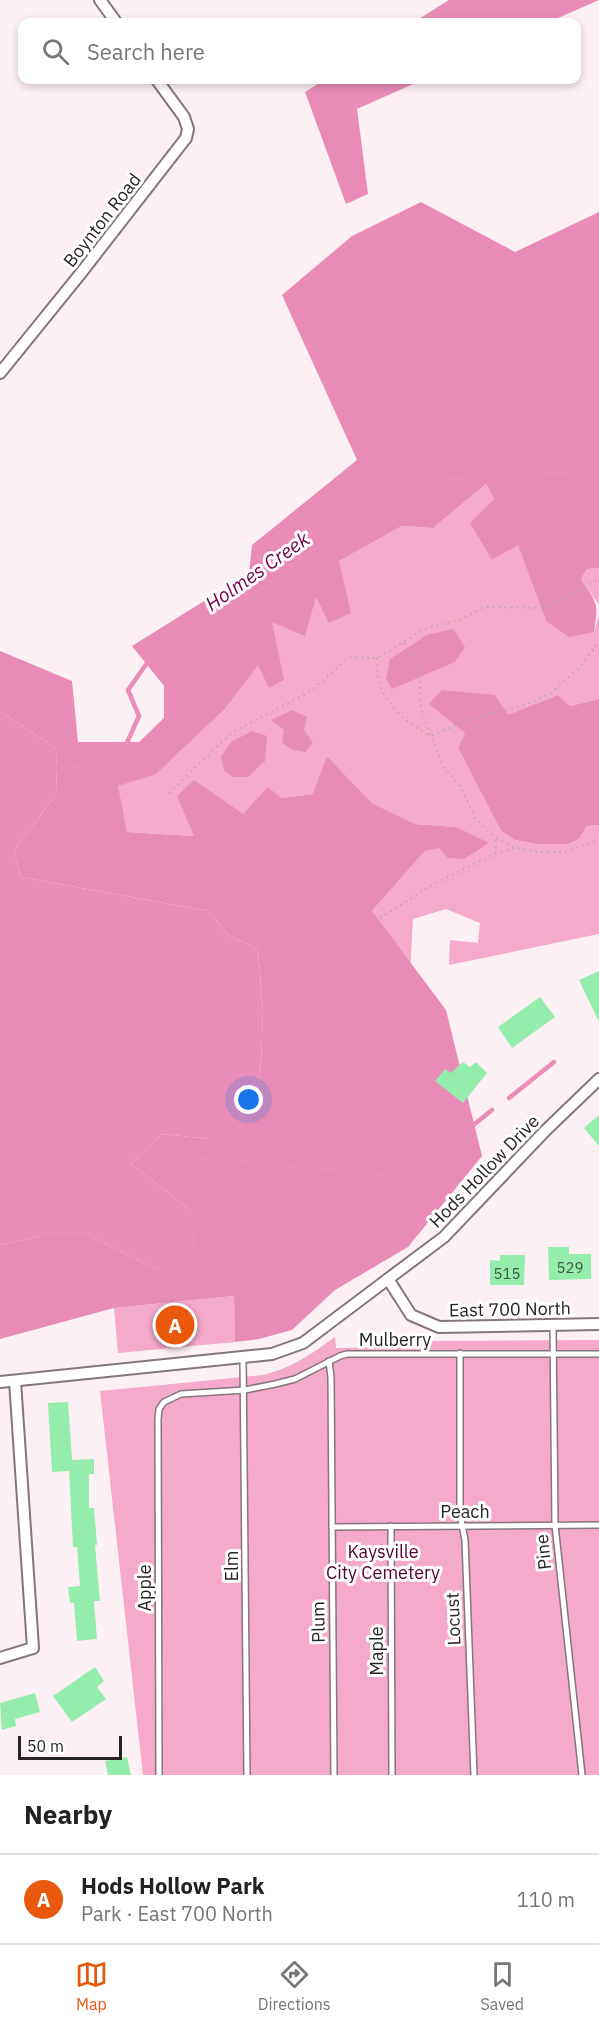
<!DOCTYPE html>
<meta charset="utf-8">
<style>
:root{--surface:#fff;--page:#f6f6f6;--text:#222;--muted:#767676;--line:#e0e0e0;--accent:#ea580c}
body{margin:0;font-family:"IBM Plex Sans",sans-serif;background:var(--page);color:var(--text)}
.scale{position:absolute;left:18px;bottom:15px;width:104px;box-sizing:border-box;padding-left:6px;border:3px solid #282325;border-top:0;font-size:16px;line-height:21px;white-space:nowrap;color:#282325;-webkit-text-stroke:4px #fff;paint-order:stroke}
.you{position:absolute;left:249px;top:1100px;width:21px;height:21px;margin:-15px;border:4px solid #fff;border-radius:50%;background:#1a73e8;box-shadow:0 0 0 9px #1a73e833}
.badge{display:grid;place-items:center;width:39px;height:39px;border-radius:50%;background:var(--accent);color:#fff;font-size:20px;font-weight:700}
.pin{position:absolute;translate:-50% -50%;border:3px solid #fff;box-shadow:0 2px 6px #0006}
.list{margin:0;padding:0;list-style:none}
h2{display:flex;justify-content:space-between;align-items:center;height:78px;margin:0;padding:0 24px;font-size:26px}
h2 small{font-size:20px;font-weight:400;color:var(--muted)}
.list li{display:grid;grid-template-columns:39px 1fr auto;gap:18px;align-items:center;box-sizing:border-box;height:90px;padding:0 24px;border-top:2px solid var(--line)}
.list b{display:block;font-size:22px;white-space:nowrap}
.list p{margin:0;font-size:20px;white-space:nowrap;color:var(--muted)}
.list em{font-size:20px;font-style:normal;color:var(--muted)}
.icon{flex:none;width:33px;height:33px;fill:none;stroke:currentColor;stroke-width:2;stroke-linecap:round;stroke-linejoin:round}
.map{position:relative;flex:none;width:599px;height:1775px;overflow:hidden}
.search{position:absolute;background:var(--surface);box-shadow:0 3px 9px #0003;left:18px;right:18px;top:18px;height:66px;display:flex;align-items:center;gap:15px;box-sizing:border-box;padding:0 21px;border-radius:12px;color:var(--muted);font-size:22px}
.sheet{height:168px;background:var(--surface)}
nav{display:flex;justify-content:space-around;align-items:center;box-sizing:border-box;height:84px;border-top:2px solid var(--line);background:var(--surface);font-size:16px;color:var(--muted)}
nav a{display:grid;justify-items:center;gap:3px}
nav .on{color:var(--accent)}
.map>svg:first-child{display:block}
.green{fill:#f5a9cb}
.forest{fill:#e88cb7}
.water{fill:#ea8db8}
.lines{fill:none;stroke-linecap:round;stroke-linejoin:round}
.stream{stroke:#ea8db8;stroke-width:4.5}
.building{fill:#94edad}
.lane-casing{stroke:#84767c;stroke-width:8}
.street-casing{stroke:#84767c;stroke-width:14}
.path{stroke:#b3a9ad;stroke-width:2;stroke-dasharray:1.5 4.5;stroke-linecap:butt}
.lane{stroke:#fff;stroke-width:5}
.street{stroke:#fff;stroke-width:10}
.labels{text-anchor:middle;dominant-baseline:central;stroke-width:6;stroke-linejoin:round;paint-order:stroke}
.number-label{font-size:15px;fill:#435647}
.street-label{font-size:18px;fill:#282325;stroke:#fff}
.park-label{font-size:18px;fill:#540033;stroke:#fff}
.water-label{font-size:20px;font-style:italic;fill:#730048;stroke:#fff}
</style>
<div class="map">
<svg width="599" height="1775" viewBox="0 0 599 1775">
<rect width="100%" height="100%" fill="#fdf0f5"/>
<g class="green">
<polygon points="486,484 494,499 492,560 518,544 546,621 594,632 599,615 599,699 570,706 558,695 465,733 458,748 501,831 515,840 536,844 568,844 579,839 587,826 599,825 599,934 449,965 450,940 478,943 480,923 446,909 413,919 410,973 359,893 373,910 425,851 439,847 456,827 415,824 372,803 327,756 314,794 281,798 194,836 127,832 117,786 155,775 224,710 258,664 271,622 316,597 339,561 402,526 433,528"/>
<polygon points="599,568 599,605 581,579 587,569"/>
<polygon points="234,1296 235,1342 118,1353 114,1308"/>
<path d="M413 1336 435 1341 599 1340V1775H143L100 1391 263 1375C292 1368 311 1354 335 1337L336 1348 413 1347Z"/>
</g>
<g class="forest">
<polygon points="449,0 599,0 549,22 414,22"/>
<polygon points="324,80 422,80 357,109 368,194 346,204 305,92"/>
<path d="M421 202 515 252 599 212V568L587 569 581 579C597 603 599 603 594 632L569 637 546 621 518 545 492 560 470 523 494 499 486 484 433 528 402 526 339 561 351 613 329 623 316 597 305 636 272 622 284 680 269 688 258 665 224 710 155 775 118 786 127 832 194 836 177 796 194 780 243 814 268 787 281 798 313 794 327 756 372 803 415 824 456 827 489 843 464 859 448 858 439 848 425 851 372 911 446 1010 482 1156 408 1247 335 1290 292 1330 259 1339 235 1342 234 1296 114 1308 0 1339V1245L41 1236H90L158 1270 191 1210 131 1164 162 1134 209 1139 257 1101 261 1064 263 1012 258 949 228 935 209 911 21 877 14 851 57 793 56 748 0 711V651L72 681 78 742H139L164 718V686L132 646 249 573 252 545 357 460 282 295 352 236Z"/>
<polygon points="453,629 465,647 455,662 392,689 386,679 390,659 427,635"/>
<polygon points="442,690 495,695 508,715 558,695 570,706 599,699 599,825 587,826 579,839 568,844 536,844 515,840 501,831 458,748 465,733 429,704"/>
<polygon points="292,710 307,717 304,730 313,743 305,752 293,750 282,743 284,730 271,720"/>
<polygon points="252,731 267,736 265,761 248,777 233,777 224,770 221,757 231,742"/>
</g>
<polygon class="water" points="0,711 56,748 57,793 14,851 21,877 209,911 228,935 258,949 263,1012 261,1064 257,1101 242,1130 209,1139 162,1134 131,1164 191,1210 197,1249 158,1270 90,1236 41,1236 0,1245"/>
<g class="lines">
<g class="stream">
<polyline points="53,770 56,768 102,764 125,747 139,716 128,690 159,646 228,615 354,519 421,480 573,473 599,467"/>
<polyline points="509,1098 554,1062"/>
<polyline points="151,1140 161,1154 396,1176 455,1140 492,1110"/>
</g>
</g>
<g class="building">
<polygon points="599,971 599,1022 579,980"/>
<polygon points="540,997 555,1017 512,1048 498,1027"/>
<polygon points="463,1062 470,1067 476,1062 487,1073 463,1103 435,1081 445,1069 451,1073"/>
<polygon points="599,1115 599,1146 584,1128"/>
<polygon points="548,1247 569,1247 569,1254 591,1254 591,1279 549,1280"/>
<polygon points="500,1255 525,1255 524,1285 490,1285 490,1260 500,1261"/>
<polygon points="68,1402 72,1460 94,1459 94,1474 89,1474 89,1508 94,1508 97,1545 95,1545 100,1601 94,1601 97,1639 77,1641 74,1603 70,1603 68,1587 80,1586 77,1547 73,1547 69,1471 52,1472 48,1403"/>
<polygon points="95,1667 104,1681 97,1687 106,1699 72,1722 53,1696"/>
<polygon points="35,1693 40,1712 15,1719 16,1726 2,1730 0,1703"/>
<polygon points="127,1757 131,1775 108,1775 105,1761"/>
</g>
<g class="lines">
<g class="lane-casing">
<g id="lane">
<polyline points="553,1325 555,1525 582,1775"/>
<polyline points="460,1353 460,1514 465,1540 474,1775"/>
<polyline points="243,1357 247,1775"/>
<polyline points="329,1361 331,1377 334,1775"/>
<polyline points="391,1526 392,1775"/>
<polyline points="332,1527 599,1525"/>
<polyline points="159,1775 158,1419 159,1409 164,1402 181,1394 245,1390 275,1384 295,1379 340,1356 347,1354 599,1354"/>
</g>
</g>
<g class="street-casing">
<g id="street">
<polyline points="100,0 116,22"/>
<polyline points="0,373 81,273 186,138 188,129 184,117 157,80"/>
<polyline points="388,1279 444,1237 545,1131 599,1079"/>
<polyline points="0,1382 272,1354 303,1343 388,1279 411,1315 439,1327 599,1324"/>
<polyline points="0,1658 33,1648 15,1381"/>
</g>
</g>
<g class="path">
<polyline points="404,643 420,673 421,709 431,736 443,766 461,787 475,818 496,838 514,848 541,852 564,852 599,840"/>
<path d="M377 658C378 666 377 675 379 682 388 708 408 724 431 736L465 721 525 705 551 693 578 669 599 642"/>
<polyline points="169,793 231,733 311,691 349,657 377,658 427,628 462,619 484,607 543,608 599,579"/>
<polyline points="495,854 496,839"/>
<polyline points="380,918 432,885 495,854 514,848"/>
</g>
<use href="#lane" class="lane"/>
<use href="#street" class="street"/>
</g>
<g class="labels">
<g class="number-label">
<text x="570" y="1267">529</text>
<text x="507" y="1273">515</text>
</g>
<g class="street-label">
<text transform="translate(102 220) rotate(-52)">Boynton Road</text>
<text transform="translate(484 1171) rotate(-46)">Hods Hollow Drive</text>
<text transform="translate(510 1309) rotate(-1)">East 700 North</text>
<text x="395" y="1339">Mulberry</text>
<text x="465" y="1511">Peach</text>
<text transform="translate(543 1552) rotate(-96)">Pine</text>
<text transform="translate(231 1566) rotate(-90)">Elm</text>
<text transform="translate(144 1588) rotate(-90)">Apple</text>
<text transform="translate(453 1619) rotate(-92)">Locust</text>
<text transform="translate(318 1622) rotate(-91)">Plum</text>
<text transform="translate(376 1651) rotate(-90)">Maple</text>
</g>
<g class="park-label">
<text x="383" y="1551">Kaysville<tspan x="383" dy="21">City Cemetery</tspan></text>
</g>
<g class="water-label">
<text transform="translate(257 571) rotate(-35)">Holmes Creek</text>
</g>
</g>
</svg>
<div class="scale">50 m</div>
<div class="you"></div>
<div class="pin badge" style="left:175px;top:1325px">A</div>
<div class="search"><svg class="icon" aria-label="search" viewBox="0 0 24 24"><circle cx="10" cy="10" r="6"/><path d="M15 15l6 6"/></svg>Search here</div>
</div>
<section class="sheet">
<h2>Nearby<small></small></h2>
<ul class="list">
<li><span class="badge">A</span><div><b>Hods Hollow Park</b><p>Park · East 700 North</p></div><em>110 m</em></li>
</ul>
</section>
<nav>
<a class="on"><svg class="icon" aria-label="map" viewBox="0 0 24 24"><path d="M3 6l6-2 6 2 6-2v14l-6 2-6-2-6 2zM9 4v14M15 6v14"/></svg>Map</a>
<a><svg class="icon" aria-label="directions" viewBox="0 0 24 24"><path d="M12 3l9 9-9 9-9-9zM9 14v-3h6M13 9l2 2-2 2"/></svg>Directions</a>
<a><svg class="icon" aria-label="saved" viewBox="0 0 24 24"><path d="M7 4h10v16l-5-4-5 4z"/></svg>Saved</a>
</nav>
